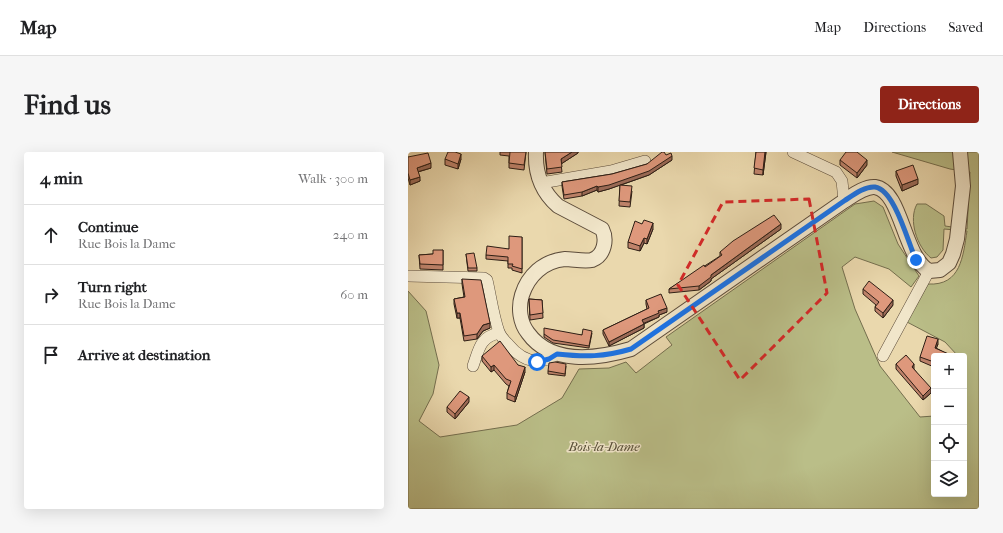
<!DOCTYPE html>
<meta charset="utf-8">
<style>
:root{--surface:#fff;--page:#f6f6f6;--text:#202124;--muted:#757577;--line:#e0e0e0;--accent:#8f2418}
body{margin:0;font-family:"IM FELL French Canon",serif;background:var(--page);color:var(--text)}
.controls{position:absolute;right:12px;bottom:12px;display:grid;overflow:hidden;border-radius:4px;box-shadow:0 4px 16px #0002}
.controls button{width:36px;height:36px;display:grid;place-items:center;padding:0;border:0;border-bottom:1px solid var(--line);background:var(--surface);color:var(--text);font:20px sans-serif}
.stop{position:absolute;width:12px;height:12px;margin:-9px;border:3px solid #1a73e8;border-radius:50%;background:#fff}
.stop.end{background:#1a73e8;border-color:#fff;box-shadow:0 1px 4px #0008}
.list{margin:0;padding:0;list-style:none}
h2{display:flex;justify-content:space-between;align-items:center;height:52px;margin:0;padding:0 16px;font-size:17px}
h2 small{font-size:13px;font-weight:400;color:var(--muted)}
.list li{display:grid;grid-template-columns:26px 1fr auto;gap:12px;align-items:center;box-sizing:border-box;height:60px;padding:0 16px;border-top:1px solid var(--line)}
.list b{display:block;font-size:15px;white-space:nowrap}
.list p{margin:0;font-size:13px;white-space:nowrap;color:var(--muted)}
.list em{font-size:13px;font-style:normal;color:var(--muted)}
.icon{flex:none;width:22px;height:22px;fill:none;stroke:currentColor;stroke-width:2;stroke-linecap:round;stroke-linejoin:round}
.map{position:relative;flex:none;width:571px;height:357px;overflow:hidden;border-radius:4px}
header{display:flex;align-items:center;gap:24px;box-sizing:border-box;height:56px;padding:0 20px;background:var(--surface);border-bottom:1px solid var(--line)}
header strong{font-size:19px}
nav{display:flex;gap:22px;margin-inline-start:auto;font-size:14px}
.intro{display:flex;align-items:center;justify-content:space-between;box-sizing:border-box;height:96px;padding:0 24px}
h1{margin:0;font-size:28px}
.button{padding:10px 18px;border-radius:4px;background:var(--accent);color:#fff;font-size:14px;font-weight:700}
main{display:flex;gap:24px;padding:0 24px}
aside{flex:1;background:var(--surface);border-radius:4px;box-shadow:0 4px 16px #0002}
.map>svg:first-child{display:block}
.green{fill:#babe88;stroke:#746e4e}
.lines{fill:none;stroke-linecap:round;stroke-linejoin:round}
.minor-casing{stroke:#5c4c3b;stroke-width:12}
.tertiary-casing{stroke:#5c4c3b;stroke-width:16}
.minor{stroke:#f1e6ca;stroke-width:11}
.tertiary{stroke:#f1e6ca;stroke-width:14}
.wall{fill:#bf836b;stroke:#2d1e15}
.shaded-wall{fill:#9b6a57;stroke:#2d1e15}
.building{fill:#de987c;stroke:#2d1e15}
.route{stroke:#1a73e8;stroke-width:5}
.marked{fill:none;stroke:#d62828;stroke-width:3;stroke-dasharray:8 5;stroke-linejoin:round}
.labels{text-anchor:middle;dominant-baseline:central;stroke-width:3;stroke-linejoin:round;paint-order:stroke}
.park-label{font-size:13px;font-style:italic;fill:#574e38;stroke:#f1e6ca}
</style>
<header>
<strong>Map</strong>
<nav><a>Map</a><a>Directions</a><a>Saved</a></nav>
</header>
<div class="intro"><h1>Find us</h1><a class="button">Directions</a></div>
<main>
<aside>
<h2>4 min<small>Walk · 300 m</small></h2>
<ul class="list">
<li><svg class="icon" aria-label="ahead" viewBox="0 0 24 24"><path d="M12 20V5M6 11l6-6 6 6"/></svg><div><b>Continue</b><p>Rue Bois la Dame</p></div><em>240 m</em></li>
<li><svg class="icon" aria-label="right" viewBox="0 0 24 24"><path d="M7 20v-9h11M14 6l5 5-5 5"/></svg><div><b>Turn right</b><p>Rue Bois la Dame</p></div><em>60 m</em></li>
<li><svg class="icon" aria-label="arrive" viewBox="0 0 24 24"><path d="M6 21V4h12l-3 4 3 4H6"/></svg><div><b>Arrive at destination</b></div></li>
</ul>
</aside>
<div class="map">
<svg width="571" height="357" viewBox="0 0 571 357">
<rect width="100%" height="100%" fill="#ead8ad"/>
<filter id="stains"><feTurbulence type="fractalNoise" baseFrequency=".005" numOctaves="4"/><feColorMatrix values="0 0 0 0 .2 0 0 0 0 .09 0 0 0 0 .02 0 0 0 .5 -.17"/></filter>
<radialGradient id="worn" r=".72"><stop offset=".6" stop-color="#630" stop-opacity="0"/><stop offset="1" stop-color="#630" stop-opacity=".3"/></radialGradient>
<path class="green" d="M484 0H571V357H0V139L18 159 31 213 25 242 11 269 32 285 109 273 154 246 171 217 201 216 218 210 228 221 264 193 258 185 447 52 466 49 475 55 490 92 511 124 503 135 481 117 447 105 434 115 447 157 472 214 512 265 526 264V342H556V204H550L537 190 499 170 520 132C553 134 555 104 559 79L536 77 535 98 529 105 523 106C509 95 500 68 509 52H518L536 64 537 74 559 77 562 20 542 17Z"/>
<g class="lines">
<g class="minor-casing">
<g id="minor">
<polyline points="385,0 428,20 434,29 436,49"/>
<polyline points="133,31 203,19 237,9"/>
<path d="M0 124 76 126 79 128C83 145 85 163 91 180 93 185 97 189 100 192 114 209 131 215 149 202"/>
<polyline points="475,204 521,119"/>
<path d="M65 214C71 197 72 185 91 181"/>
</g>
</g>
<g class="tertiary-casing">
<path id="tertiary" d="M128 0C127 21 134 40 150 54L194 77C199 87 197 103 184 108 176 110 165 107 157 107 135 109 120 124 114 143 110 156 112 171 120 181 143 213 189 207 223 197L436 49C444 44 457 34 467 35 494 39 495 104 521 119L532 118 541 111 545 102 549 87 555 34 552 0"/>
</g>
<use href="#minor" class="minor"/>
<use href="#tertiary" class="tertiary"/>
</g>
<g class="wall">
<polygon points="92,0 118,0 116,18 101,16 101,4 92,3"/>
<polygon points="137,0 170,0 170,1 153,12 154,20 139,22"/>
<polygon points="348,0 358,0 355,23 346,22"/>
<polygon points="258,3 264,8 241,23 213,33 224,39 222,55 211,54 212,33 201,37 190,40 189,38 174,44 156,47 154,34 154,30 204,22 239,12"/>
<polygon points="0,5 23,16 10,20 12,29 2,33 0,26"/>
<polygon points="37,7 53,7 50,17 37,13"/>
<polygon points="432,8 459,13 449,26 432,13"/>
<polygon points="488,19 510,32 494,39 488,24"/>
<polygon points="245,77 239,92 236,91 232,99 220,96 220,90"/>
<polygon points="373,77 303,127 303,129 291,138 261,141 261,137 312,104 312,100"/>
<polygon points="114,85 114,121 104,118 104,116 100,116 100,109 78,107 78,103 101,97"/>
<polygon points="35,98 35,118 12,117 11,103 25,102"/>
<polygon points="58,102 69,116 69,119 60,119"/>
<polygon points="54,127 82,176 75,179 69,187 56,189 52,166 49,166 46,152 46,147 56,145 54,132"/>
<polygon points="455,137 485,153 475,166 467,159 467,155 468,153 455,142"/>
<polygon points="121,147 134,148 135,166 122,168"/>
<polygon points="238,148 259,160 251,163 251,165 236,172 236,176 201,194 195,182 195,178 239,157 238,152"/>
<polygon points="184,181 181,196 145,191 136,185 136,182 174,183"/>
<polygon points="530,192 528,196 543,204 526,204 526,215 512,209 512,205"/>
<polygon points="74,204 110,213 117,220 107,250 99,247 99,241 101,234 98,232 86,218 83,220 74,209"/>
<polygon points="488,212 506,217 523,241 515,248 488,217"/>
<polygon points="158,214 157,224 140,222 140,219"/>
<polygon points="61,250 47,267 39,260 39,255"/>
</g>
<g class="shaded-wall">
<polygon points="164,0 170,0 170,1 153,12 153,7"/>
<polygon points="357,0 358,0 355,23 355,18"/>
<polygon points="53,2 53,7 50,17 50,12"/>
<polygon points="264,4 264,8 241,23 201,37 190,40 190,35"/>
<polygon points="459,8 459,13 449,26 449,21"/>
<polygon points="23,11 23,16 9,20 9,16"/>
<polygon points="12,25 12,29 2,33 2,28"/>
<polygon points="510,27 510,32 494,39 494,33"/>
<polygon points="189,34 189,38 174,44 174,40"/>
<polygon points="245,71 245,77 239,92 239,87"/>
<polygon points="373,72 373,77 303,127 303,129 291,138 291,134 303,123"/>
<polygon points="236,86 236,91 232,99 232,94"/>
<polygon points="485,148 485,153 475,166 475,161"/>
<polygon points="259,156 259,160 251,163 251,165 234,172 234,168 250,159"/>
<rect x="49" y="161" width="3" height="5"/>
<polygon points="82,171 82,176 75,179 69,187 69,182 75,173"/>
<polygon points="236,172 236,176 201,194 201,190"/>
<polygon points="530,187 530,192 527,200 527,196"/>
<polygon points="506,212 506,217 504,219 504,215"/>
<polygon points="86,213 86,218 83,220 83,215"/>
<polygon points="117,215 117,220 107,250 107,245"/>
<polygon points="523,236 523,241 515,248 515,244"/>
<polygon points="61,245 61,250 47,267 47,262"/>
</g>
<g class="building">
<polygon points="40,0 47,0 53,2 50,12 37,7"/>
<polygon points="102,0 118,0 116,13 101,11"/>
<polygon points="137,0 164,0 153,7 154,15 139,17"/>
<polygon points="254,0 256,0 258,3 263,1 264,4 241,19 201,33 190,35 189,34 174,40 156,43 154,30 204,22 239,12"/>
<polygon points="348,0 357,0 355,18 346,16"/>
<polygon points="438,0 449,0 459,8 449,21 432,8"/>
<polygon points="20,1 23,11 9,16 12,25 2,28 0,21 0,5"/>
<polygon points="505,13 510,27 494,33 488,19"/>
<polygon points="212,33 224,34 222,50 211,49"/>
<polygon points="366,63 373,72 303,123 303,125 291,134 261,137 296,113 297,115 314,103 312,100 325,89"/>
<polygon points="236,68 245,71 239,87 236,86 232,94 220,90 227,69 234,72"/>
<polygon points="101,84 114,85 114,117 104,114 105,112 100,112 100,105 78,103 79,94 101,97"/>
<polygon points="25,98 35,98 35,113 12,112 11,103 25,102"/>
<polygon points="66,101 69,116 60,116 58,102"/>
<polygon points="54,127 73,128 82,171 75,173 69,182 56,184 52,161 49,161 46,147 57,145"/>
<polygon points="461,129 485,148 475,161 467,155 471,150 455,137"/>
<polygon points="253,142 259,156 250,159 251,161 234,168 236,172 201,190 195,178 241,156 238,148"/>
<polygon points="121,147 134,148 135,161 122,163"/>
<polygon points="136,176 174,183 175,177 184,179 181,194 145,188 136,182"/>
<polygon points="519,184 530,187 527,196 543,203 543,204 526,204 526,210 512,205"/>
<polygon points="92,189 110,213 117,215 107,245 99,241 103,229 98,227 86,213 83,215 74,204"/>
<polygon points="498,203 506,212 504,215 523,236 515,244 488,212"/>
<polygon points="147,210 158,212 157,222 140,219 141,211"/>
<polygon points="52,239 61,245 47,262 39,255"/>
</g>
<g class="lines">
<path class="route" d="M129 210 141 207 149 202C177 205 196 205 223 197L436 49C444 44 456 34 467 35 487 38 500 91 508 108"/>
</g>
<path class="marked" d="M401 47 419 141 332 228 270 133 315 50Z"/>
<g class="labels">
<g class="park-label">
<text x="196" y="294">Bois-la-Dame</text>
</g>
</g>
<rect width="100%" height="100%" filter="url(#stains)"/>
<rect width="100%" height="100%" fill="url(#worn)"/>
</svg>
<div class="controls">
<button>+</button>
<button>−</button>
<button><svg class="icon" aria-label="locate" viewBox="0 0 24 24"><circle cx="12" cy="12" r="6"/><path d="M12 2v4M12 18v4M2 12h4M18 12h4"/></svg></button>
<button><svg class="icon" aria-label="layers" viewBox="0 0 24 24"><path d="M12 4l9 5-9 5-9-5zM3 14l9 5 9-5"/></svg></button>
</div>
<div class="stop" style="left:129px;top:210px"></div>
<div class="stop end" style="left:508px;top:108px"></div>
</div>
</main>
